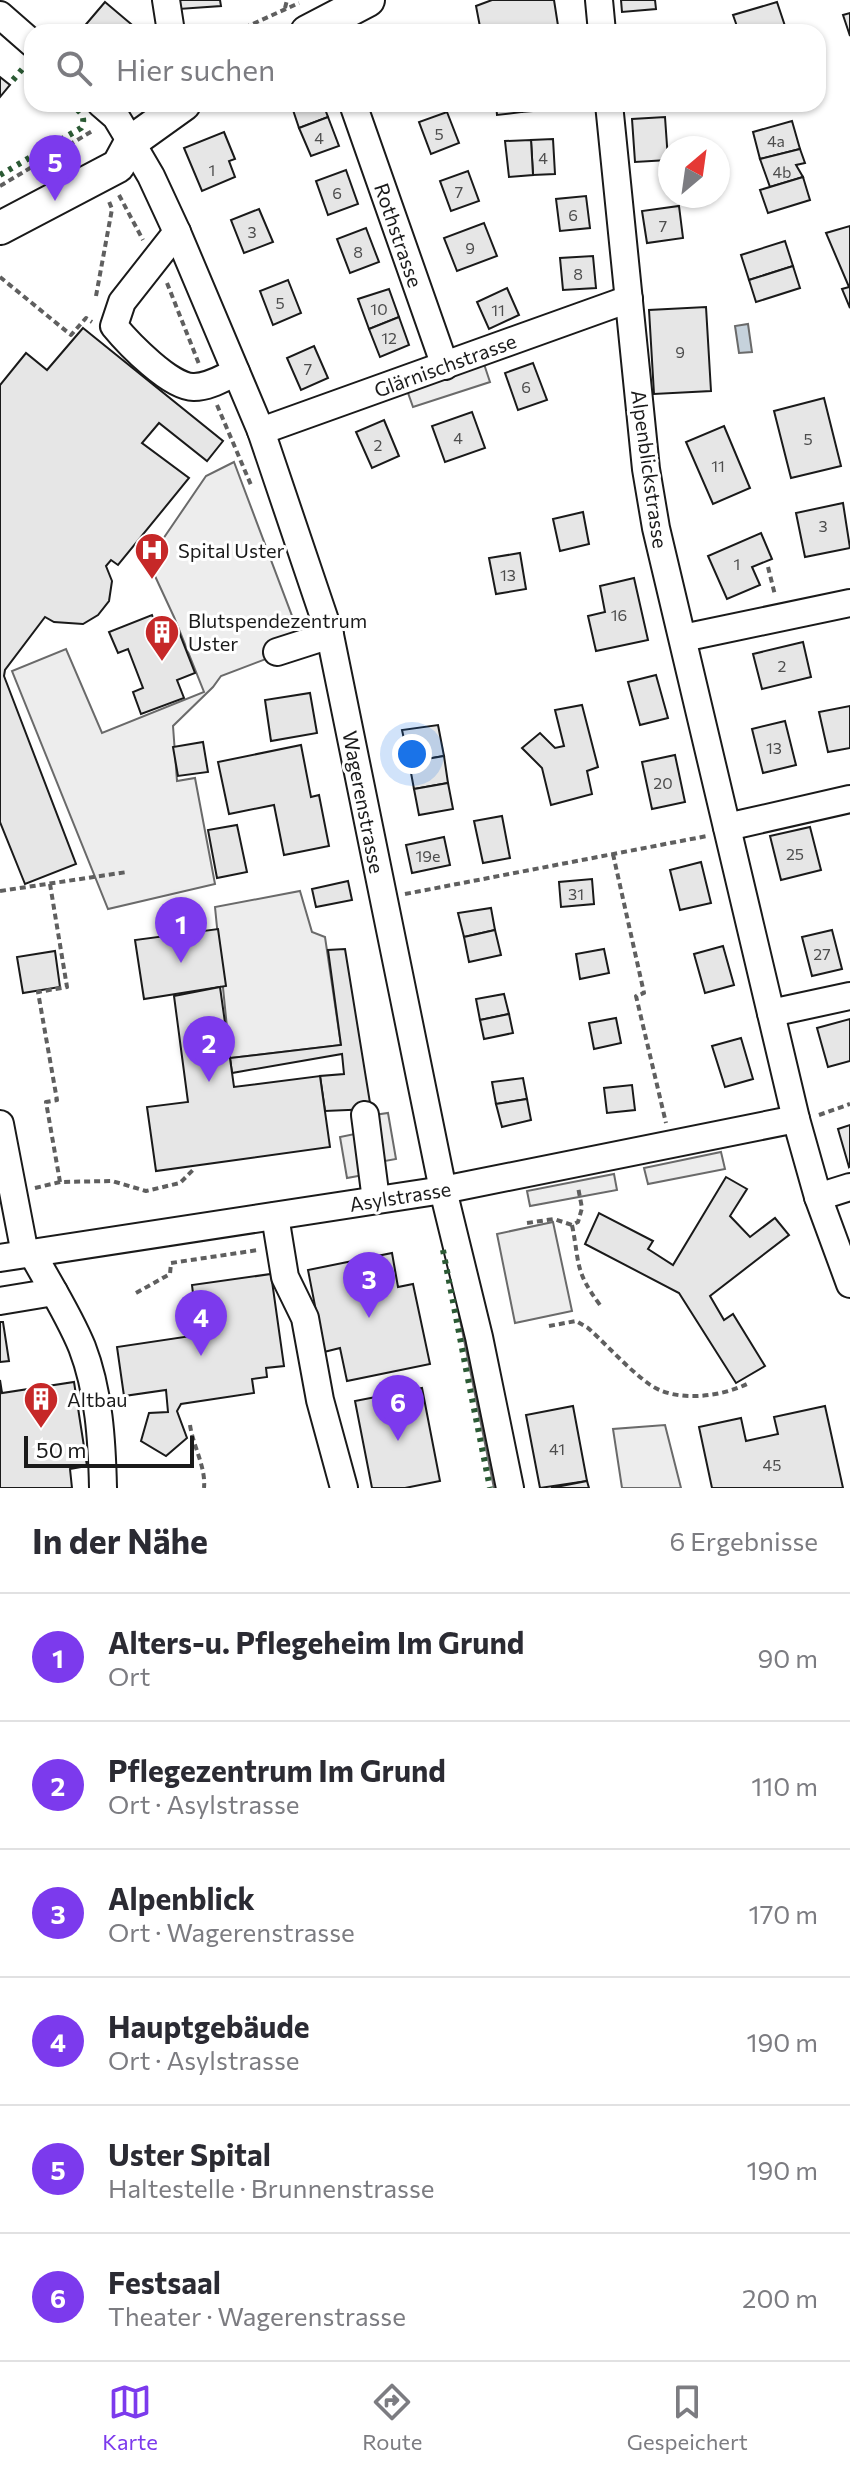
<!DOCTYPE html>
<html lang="de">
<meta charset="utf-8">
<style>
:root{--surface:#fff;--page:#f2f2f3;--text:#2b2b33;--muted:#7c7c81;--line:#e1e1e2;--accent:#7c3aed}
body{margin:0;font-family:Commissioner,sans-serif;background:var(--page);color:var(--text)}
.compass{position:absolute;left:658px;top:136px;width:72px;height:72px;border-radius:50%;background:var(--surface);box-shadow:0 2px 6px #0004;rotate:29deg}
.scale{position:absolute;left:24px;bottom:20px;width:170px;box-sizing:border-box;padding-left:8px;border:4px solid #1a1a1a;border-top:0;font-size:22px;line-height:28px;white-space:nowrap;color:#1a1a1a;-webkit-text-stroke:6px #fff;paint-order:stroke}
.you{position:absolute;left:412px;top:754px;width:28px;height:28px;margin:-20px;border:6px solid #fff;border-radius:50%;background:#1a73e8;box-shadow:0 0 0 12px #1a73e833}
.badge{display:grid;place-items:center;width:52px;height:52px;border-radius:50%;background:var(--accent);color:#fff;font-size:26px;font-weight:700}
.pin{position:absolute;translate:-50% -66px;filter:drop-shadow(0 2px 4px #0008)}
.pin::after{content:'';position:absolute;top:42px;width:28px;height:24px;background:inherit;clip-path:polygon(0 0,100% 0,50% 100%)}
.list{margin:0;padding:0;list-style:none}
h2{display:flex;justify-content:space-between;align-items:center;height:104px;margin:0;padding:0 32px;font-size:34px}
h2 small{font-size:26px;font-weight:400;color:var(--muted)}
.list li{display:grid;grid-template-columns:52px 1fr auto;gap:24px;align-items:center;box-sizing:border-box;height:128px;padding:0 32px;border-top:2px solid var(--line)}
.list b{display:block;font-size:30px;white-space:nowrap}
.list p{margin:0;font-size:26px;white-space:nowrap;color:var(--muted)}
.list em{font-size:26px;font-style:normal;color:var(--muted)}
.icon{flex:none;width:44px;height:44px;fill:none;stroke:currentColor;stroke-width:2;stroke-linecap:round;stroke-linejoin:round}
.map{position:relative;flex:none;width:850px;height:1488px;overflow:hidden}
.search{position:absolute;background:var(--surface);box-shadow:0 2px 6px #0004;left:24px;right:24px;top:24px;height:88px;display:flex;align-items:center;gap:20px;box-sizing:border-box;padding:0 28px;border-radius:24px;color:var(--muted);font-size:30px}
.sheet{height:872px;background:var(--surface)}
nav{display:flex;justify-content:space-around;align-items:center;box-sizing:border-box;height:112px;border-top:2px solid var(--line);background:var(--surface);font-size:22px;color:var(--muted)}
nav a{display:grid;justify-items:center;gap:4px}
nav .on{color:var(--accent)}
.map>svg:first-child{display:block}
.parking{fill:#ededed;stroke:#6a6a6a;stroke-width:2}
.water{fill:#c6d2dc;stroke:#6a6a6a;stroke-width:2}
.building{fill:#e6e6e6;stroke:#1a1a1a;stroke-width:2}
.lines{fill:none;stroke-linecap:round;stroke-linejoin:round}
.minor-casing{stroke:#1a1a1a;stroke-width:30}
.major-casing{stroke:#1a1a1a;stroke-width:36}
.path{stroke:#5f5f5f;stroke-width:4;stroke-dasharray:6 4;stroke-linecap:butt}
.minor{stroke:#fff;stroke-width:26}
.major{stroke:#fff;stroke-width:32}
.hedge{stroke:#2b5a34;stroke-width:6;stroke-dasharray:4 6;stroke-linecap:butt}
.labels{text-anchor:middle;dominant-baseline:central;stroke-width:6;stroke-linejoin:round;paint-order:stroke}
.number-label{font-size:16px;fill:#4d4d4d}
.street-label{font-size:20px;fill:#1a1a1a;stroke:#fff}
.poi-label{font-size:20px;fill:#1a1a1a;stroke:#fff;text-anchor:start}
</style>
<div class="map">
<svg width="850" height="1488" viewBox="0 0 850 1488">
<rect width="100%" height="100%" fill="#fff"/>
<g class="parking">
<polygon points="484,364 490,382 413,407 407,390"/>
<polygon points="234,462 303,645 221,676 213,687 173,726 177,781 195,778 215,884 108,909 12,671 66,649 102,733 204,692 174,617 148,561 206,476"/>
<polygon points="300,891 312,932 325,937 341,1045 230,1058 215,907"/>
<polygon points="388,1113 396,1159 379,1162 380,1172 347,1178 340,1137 355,1134 353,1118"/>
<polygon points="721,1152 725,1169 648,1184 644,1168"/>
<polygon points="614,1174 617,1190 530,1206 527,1191"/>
<polygon points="553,1222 572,1311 515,1323 497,1234"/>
<polygon points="465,1309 502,1488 494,1488 458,1310"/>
<polygon points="665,1425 681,1488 622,1488 613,1429"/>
</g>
<polygon class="water" points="748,324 752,352 739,353 735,326"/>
<g class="building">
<polygon points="178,0 220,0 221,6 179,9"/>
<polygon points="492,0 554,0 559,32 481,32 476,6"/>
<polygon points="621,0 655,0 656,9 622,12"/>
<polygon points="105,2 137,29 134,32 85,32 82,29"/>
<polygon points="777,2 785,26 760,32 739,32 733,15"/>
<polygon points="850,13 850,36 843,15"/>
<polygon points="785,26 787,32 760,32"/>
<polygon points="0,77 10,85 0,97"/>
<polygon points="291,104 323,104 328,117 299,128"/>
<polygon points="496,104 521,104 522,112 497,115"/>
<polygon points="521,104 544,104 544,110 522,112"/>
<polygon points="544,104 562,104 563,108 544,110"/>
<polygon points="447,112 459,143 431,154 419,122"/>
<polygon points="328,117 339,146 311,156 299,128"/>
<polygon points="665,117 668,160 635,162 632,119"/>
<polygon points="792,121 800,149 760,159 753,132"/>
<polygon points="224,132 235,159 229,161 235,177 202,191 184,148"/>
<polygon points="553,139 555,174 533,175 531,140"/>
<polygon points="531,140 533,175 509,177 505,141"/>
<polygon points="800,149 805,163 796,165 803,177 770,187 760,159"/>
<polygon points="346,170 358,204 328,215 316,181"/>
<polygon points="468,171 479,201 451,211 440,181"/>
<polygon points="803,177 810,200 768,213 760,190"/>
<polygon points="586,196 590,228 560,231 556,199"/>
<polygon points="679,206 683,238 647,243 642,211"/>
<polygon points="259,209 273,242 244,253 231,220"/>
<polygon points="484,223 497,256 457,271 444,238"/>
<polygon points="850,226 850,287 849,287 826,233"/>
<polygon points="366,228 379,262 350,273 337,239"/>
<polygon points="785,241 793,266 749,280 741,255"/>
<polygon points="593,256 596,288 563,290 560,258"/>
<polygon points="793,266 800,288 756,302 749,280"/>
<polygon points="288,280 301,313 273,325 260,291"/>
<polygon points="849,287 850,287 850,308 842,289"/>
<polygon points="507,288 519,315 489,329 477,302"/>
<polygon points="389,289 399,317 369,329 358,299"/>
<polygon points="706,307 711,391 654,394 649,310"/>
<polygon points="399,317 409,345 380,357 369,329"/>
<polygon points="83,328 223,441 207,461 159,423 142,443 189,478 118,565 111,560 106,566 112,581 109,601 98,615 83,624 54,622 45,617 5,670 4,676 76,864 25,884 0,822 0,385 26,353 47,370"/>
<polygon points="314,346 328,378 301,390 287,358"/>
<polygon points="533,363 547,400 518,410 505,373"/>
<polygon points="824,398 841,466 791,478 774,411"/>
<polygon points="472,412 485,448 445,462 432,426"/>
<polygon points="384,420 399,456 372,468 356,432"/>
<polygon points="724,426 750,488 713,504 686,442"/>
<polygon points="843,503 850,548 805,557 796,513"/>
<polygon points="583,512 589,544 560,551 553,519"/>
<polygon points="761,533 772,559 752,567 760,585 727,599 708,556"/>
<polygon points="520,553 526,589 496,594 489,558"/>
<polygon points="634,578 648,640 596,651 588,616 605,612 600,586"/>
<polygon points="152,615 159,634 177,627 195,673 177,680 184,698 141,714 133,692 143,688 128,649 118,653 109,632"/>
<polygon points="803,642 811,677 762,689 753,654"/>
<polygon points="656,675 668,718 640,725 628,682"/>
<polygon points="310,693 317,733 271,741 265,700"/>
<polygon points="582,705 598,767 587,771 592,794 551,805 542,768 522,748 540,733 555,748 564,746 555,710"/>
<polygon points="850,706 850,748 828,752 819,712"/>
<polygon points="785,721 796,765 763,773 752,729"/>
<polygon points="438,725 444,756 409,762 402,730"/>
<polygon points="203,742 208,772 178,776 173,747"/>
<polygon points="301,745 311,797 319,795 329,846 284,855 274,805 229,814 218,762"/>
<polygon points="675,755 685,802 652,809 642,762"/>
<polygon points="444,756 448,783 414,789 409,762"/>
<polygon points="448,783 453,809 419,815 414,789"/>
<polygon points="502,816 510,858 483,863 474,821"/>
<polygon points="237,825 247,872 217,878 208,830"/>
<polygon points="810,827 821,870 781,880 770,836"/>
<polygon points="444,837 450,865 412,873 406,845"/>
<polygon points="701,862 711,903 680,910 670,870"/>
<polygon points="592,879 594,904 561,907 559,882"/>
<polygon points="348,881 352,900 316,907 312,889"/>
<polygon points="491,908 495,930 464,937 458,913"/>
<polygon points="218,929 226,986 144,999 135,940"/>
<polygon points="495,930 501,955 469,962 464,937"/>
<polygon points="832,930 842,969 812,976 802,937"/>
<polygon points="723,946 734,985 705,993 694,954"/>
<polygon points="345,949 371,1109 325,1111 320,1076 344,1074 342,1054 232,1073 230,1058 341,1045 328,950"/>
<polygon points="604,949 609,973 580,979 576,954"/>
<polygon points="55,951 60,987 23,993 17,957"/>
<polygon points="220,987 234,1087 320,1076 330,1147 156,1171 147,1107 188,1102 174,996"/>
<polygon points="504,994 509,1014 480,1020 476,999"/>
<polygon points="509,1014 513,1033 484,1039 480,1020"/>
<polygon points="616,1018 621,1043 594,1049 589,1023"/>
<polygon points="850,1019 850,1061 828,1067 817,1028"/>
<polygon points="741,1038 753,1079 725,1087 712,1046"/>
<polygon points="523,1078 527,1099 496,1104 492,1082"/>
<polygon points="632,1085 635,1110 607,1113 604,1088"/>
<polygon points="527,1099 531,1120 502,1127 496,1104"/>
<polygon points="850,1125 850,1166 849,1167 838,1129"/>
<polygon points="726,1177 747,1189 730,1216 750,1237 775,1218 789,1235 710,1296 724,1320 733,1314 765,1366 736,1383 679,1293 585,1244 599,1213 653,1241 648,1249 673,1265"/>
<polygon points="392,1253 398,1287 413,1284 430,1364 347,1381 340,1348 324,1352 308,1270"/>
<polygon points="271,1274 284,1366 266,1368 267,1377 252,1379 254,1393 181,1404 177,1411 187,1438 166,1456 141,1441 149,1413 168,1412 166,1390 124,1396 117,1347 198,1335 192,1285"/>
<polygon points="0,1322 3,1322 9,1361 0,1362"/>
<polygon points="0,1380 2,1393 74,1382 87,1466 70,1469 72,1488 0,1488"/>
<polygon points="422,1388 440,1481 405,1488 372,1488 355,1401"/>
<polygon points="573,1406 587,1481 540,1488 526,1415"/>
<polygon points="825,1406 843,1488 712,1488 699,1427 741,1418 746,1441 778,1434 774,1417"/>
<polygon points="587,1481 589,1488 551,1488"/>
</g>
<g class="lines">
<g class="minor-casing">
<g id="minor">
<polyline points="166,0 171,32"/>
<polyline points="599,0 602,32"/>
<polyline points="0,15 32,43"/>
<polyline points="101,104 116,117 131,142 151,176 177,232 261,431 330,635 443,1190 479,1337 510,1488"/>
<polyline points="353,104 445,366"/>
<polyline points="609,104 646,469 656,528 796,1119 818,1197 850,1284"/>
<path d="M177 232 122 302 114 326C128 343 171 388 194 387 209 387 223 378 236 372"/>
<polyline points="261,431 629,299"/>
<polyline points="683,638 850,603"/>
<polyline points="277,652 330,635"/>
<polyline points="727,827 850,799"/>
<polyline points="771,1013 850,996"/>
<polyline points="365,1115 376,1200"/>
<polyline points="0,1124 25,1254"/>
<polyline points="818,1197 850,1187"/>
<polyline points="275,1216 285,1277 305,1318 320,1400 344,1488"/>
<path d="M32 1253C49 1284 69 1315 82 1347 99 1391 102 1441 103 1488"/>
<polyline points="0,1258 443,1190 796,1119"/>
<polyline points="0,1301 54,1292"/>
</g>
</g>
<g class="major-casing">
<g id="major">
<polyline points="307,32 368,0"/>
<polyline points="0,228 118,166 131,142 184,104"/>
</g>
</g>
<g class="path">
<polyline points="285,8 287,0"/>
<polyline points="235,32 299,3"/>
<polyline points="0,186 94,130"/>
<polyline points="119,195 143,240"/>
<polyline points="0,277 71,335 86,318 92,322"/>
<polyline points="167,283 199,364"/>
<polyline points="96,296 112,209 108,199"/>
<polyline points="217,405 251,485"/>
<polyline points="768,567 775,595"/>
<polyline points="613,854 644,993 636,996 666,1123"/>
<polyline points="50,884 67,987 38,992 57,1100 46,1102 60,1182 112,1181 146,1191 180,1183 194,1169"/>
<polyline points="0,891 127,872"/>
<polyline points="405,894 707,836"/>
<polyline points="819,1115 850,1104"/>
<polyline points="35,1188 60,1182"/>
<polyline points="527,1223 554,1219 572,1225 578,1222 582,1208 578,1187"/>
<path d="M572 1225C580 1264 574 1270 600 1305"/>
<polyline points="136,1293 170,1274 171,1263 258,1250"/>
<path d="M549 1326 576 1321 588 1328C608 1346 627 1368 649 1384 675 1403 720 1397 747 1384"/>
<path d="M190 1425C193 1446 206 1467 204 1488"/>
</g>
<use href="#minor" class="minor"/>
<use href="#major" class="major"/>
<g class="hedge">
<polyline points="13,80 25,66 32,69"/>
<path d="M0 175 81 128C88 115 77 108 67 104"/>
<polyline points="443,1250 467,1374"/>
<polyline points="468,1379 490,1488"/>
</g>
</g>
<defs>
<g id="hospital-pin" transform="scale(1.8)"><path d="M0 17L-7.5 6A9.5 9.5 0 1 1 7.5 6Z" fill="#c62828" stroke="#fff"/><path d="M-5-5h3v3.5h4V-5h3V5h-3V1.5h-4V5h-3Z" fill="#fff"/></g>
<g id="building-pin" transform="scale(1.8)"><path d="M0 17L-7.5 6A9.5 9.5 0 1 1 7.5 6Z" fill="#c62828" stroke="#fff"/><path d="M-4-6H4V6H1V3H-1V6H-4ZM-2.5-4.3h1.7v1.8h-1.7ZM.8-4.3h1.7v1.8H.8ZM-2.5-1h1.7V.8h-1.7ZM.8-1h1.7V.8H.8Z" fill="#fff"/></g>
</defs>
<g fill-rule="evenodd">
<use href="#hospital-pin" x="152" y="550"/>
<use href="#building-pin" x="162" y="632"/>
<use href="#building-pin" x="41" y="1399"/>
</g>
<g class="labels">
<g class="number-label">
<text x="439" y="133">5</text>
<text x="319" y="137">4</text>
<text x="776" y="140">4a</text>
<text x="543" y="157">4</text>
<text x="212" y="169">1</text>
<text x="782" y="171">4b</text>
<text x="459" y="191">7</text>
<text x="337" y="192">6</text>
<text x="573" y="214">6</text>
<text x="663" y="225">7</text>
<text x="252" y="231">3</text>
<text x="470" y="247">9</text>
<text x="358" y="251">8</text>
<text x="578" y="273">8</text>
<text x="280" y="302">5</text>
<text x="379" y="308">10</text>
<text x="498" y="309">11</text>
<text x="389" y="337">12</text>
<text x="680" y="351">9</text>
<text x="308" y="368">7</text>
<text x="526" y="386">6</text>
<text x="458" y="437">4</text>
<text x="808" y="438">5</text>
<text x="378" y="444">2</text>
<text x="718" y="465">11</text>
<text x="823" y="525">3</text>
<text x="737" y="563">1</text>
<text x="508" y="574">13</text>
<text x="619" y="614">16</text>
<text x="782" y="665">2</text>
<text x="774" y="747">13</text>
<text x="663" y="782">20</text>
<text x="795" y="853">25</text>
<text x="428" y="855">19e</text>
<text x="576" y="893">31</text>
<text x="822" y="953">27</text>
<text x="557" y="1448">41</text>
<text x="772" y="1464">45</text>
</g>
<g class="street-label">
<text transform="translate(399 235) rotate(71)">Rothstrasse</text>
<text transform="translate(445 365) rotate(-20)">Glärnischstrasse</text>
<text transform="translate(650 469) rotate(82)">Alpenblickstrasse</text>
<text transform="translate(364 802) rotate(79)">Wagerenstrasse</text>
<text transform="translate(400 1196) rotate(-9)">Asylstrasse</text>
</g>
<g class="poi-label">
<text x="178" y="550">Spital Uster</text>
<text x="188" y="620">Blutspendezentrum<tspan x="188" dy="23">Uster</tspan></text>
<text x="67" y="1399">Altbau</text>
</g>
</g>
</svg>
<svg class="compass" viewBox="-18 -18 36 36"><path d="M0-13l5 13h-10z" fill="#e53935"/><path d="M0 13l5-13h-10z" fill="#7c7c81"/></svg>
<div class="scale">50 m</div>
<div class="you"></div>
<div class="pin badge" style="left:181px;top:963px">1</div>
<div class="pin badge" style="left:209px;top:1082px">2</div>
<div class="pin badge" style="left:369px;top:1318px">3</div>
<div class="pin badge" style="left:201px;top:1356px">4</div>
<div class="pin badge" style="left:55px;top:201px">5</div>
<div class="pin badge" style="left:398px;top:1441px">6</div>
<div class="search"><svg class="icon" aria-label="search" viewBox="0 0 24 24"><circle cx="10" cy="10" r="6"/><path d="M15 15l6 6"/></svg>Hier suchen</div>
</div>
<section class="sheet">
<h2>In der Nähe<small>6 Ergebnisse</small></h2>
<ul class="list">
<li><span class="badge">1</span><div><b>Alters-u. Pflegeheim Im Grund</b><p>Ort</p></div><em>90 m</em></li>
<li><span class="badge">2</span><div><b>Pflegezentrum Im Grund</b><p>Ort · Asylstrasse</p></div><em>110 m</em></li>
<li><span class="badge">3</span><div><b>Alpenblick</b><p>Ort · Wagerenstrasse</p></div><em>170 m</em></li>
<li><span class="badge">4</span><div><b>Hauptgebäude</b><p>Ort · Asylstrasse</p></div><em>190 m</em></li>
<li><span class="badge">5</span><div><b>Uster Spital</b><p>Haltestelle · Brunnenstrasse</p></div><em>190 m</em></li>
<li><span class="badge">6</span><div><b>Festsaal</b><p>Theater · Wagerenstrasse</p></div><em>200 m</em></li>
</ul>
</section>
<nav>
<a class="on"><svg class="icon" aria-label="map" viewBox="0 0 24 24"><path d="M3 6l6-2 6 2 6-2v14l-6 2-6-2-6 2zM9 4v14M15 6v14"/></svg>Karte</a>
<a><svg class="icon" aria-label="directions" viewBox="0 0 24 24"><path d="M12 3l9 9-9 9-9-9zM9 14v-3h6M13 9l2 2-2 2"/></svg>Route</a>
<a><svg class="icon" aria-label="saved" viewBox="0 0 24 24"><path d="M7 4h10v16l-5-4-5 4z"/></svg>Gespeichert</a>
</nav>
